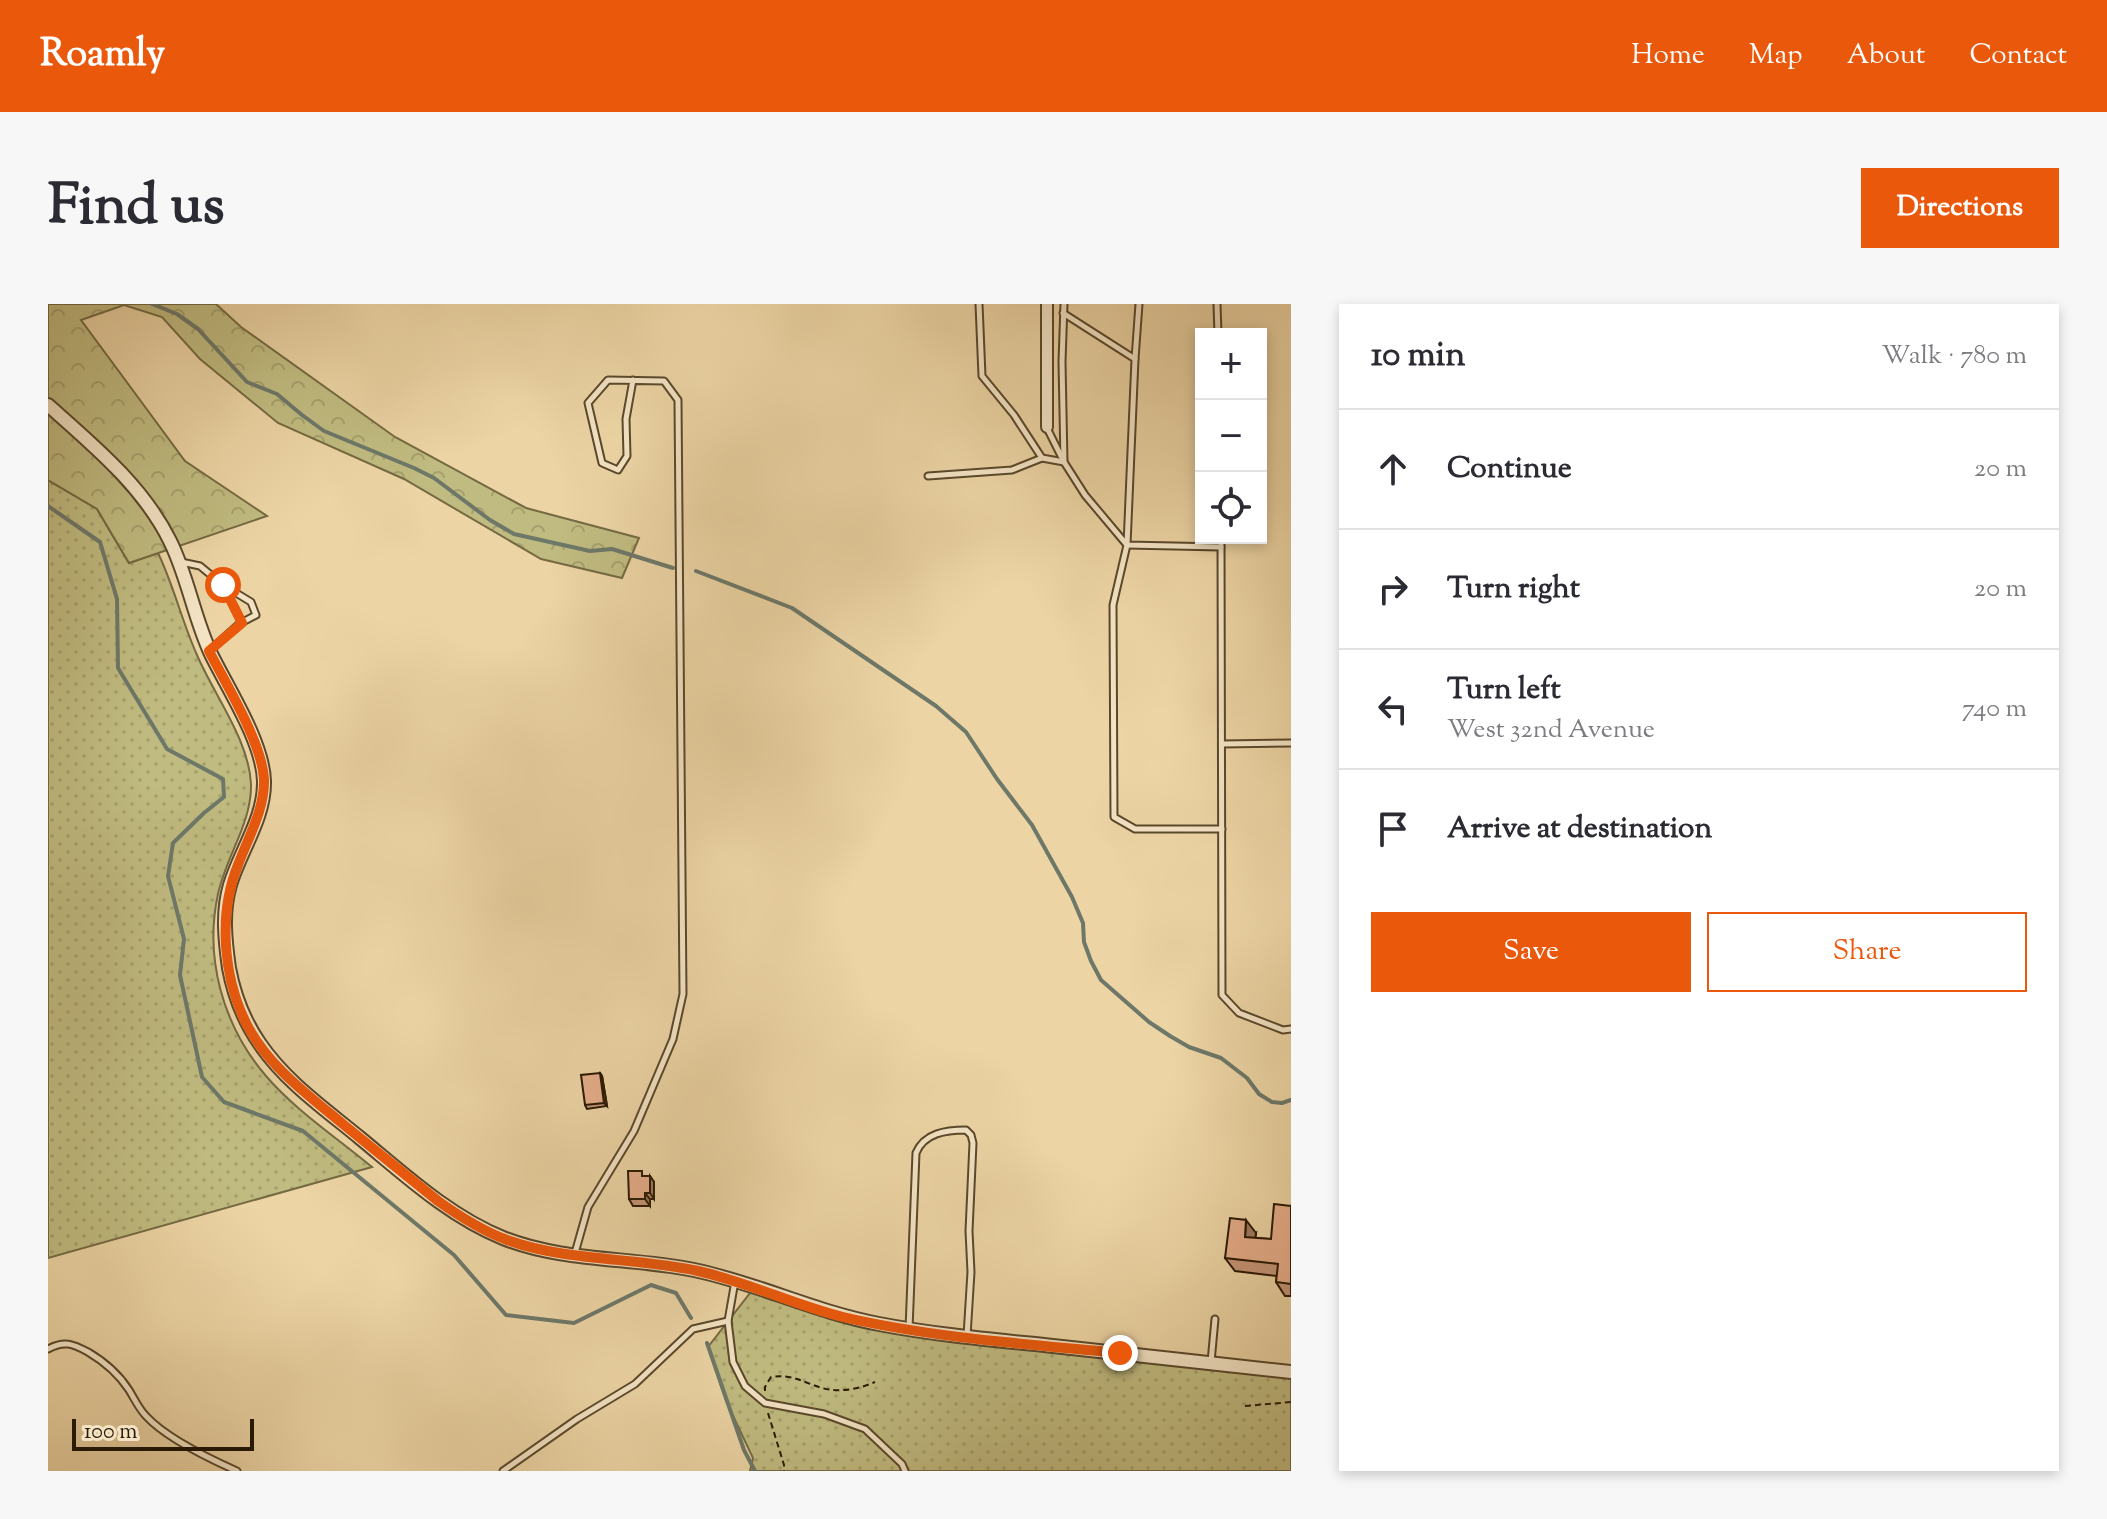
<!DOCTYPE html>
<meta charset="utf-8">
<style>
:root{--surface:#fff;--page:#f7f7f7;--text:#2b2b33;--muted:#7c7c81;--line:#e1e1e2;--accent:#ea580c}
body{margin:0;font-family:"Sorts Mill Goudy",serif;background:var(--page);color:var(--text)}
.controls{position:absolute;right:24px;top:24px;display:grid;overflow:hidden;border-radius:0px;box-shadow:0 4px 12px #0003}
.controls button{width:72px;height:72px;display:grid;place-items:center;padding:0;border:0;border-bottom:2px solid var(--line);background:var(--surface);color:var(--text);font:40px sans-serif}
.scale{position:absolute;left:24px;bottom:20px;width:182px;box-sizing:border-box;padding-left:8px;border:4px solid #2a1903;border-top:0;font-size:22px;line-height:28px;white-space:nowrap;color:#2a1903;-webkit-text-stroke:6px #f3e3c4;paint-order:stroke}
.stop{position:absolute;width:24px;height:24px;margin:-18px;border:6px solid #ea580c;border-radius:50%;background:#fff}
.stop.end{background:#ea580c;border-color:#fff;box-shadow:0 2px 8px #0008}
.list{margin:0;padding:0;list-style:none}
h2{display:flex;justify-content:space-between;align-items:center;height:104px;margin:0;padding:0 32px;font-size:34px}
h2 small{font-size:26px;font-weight:400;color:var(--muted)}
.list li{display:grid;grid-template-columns:52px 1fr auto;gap:24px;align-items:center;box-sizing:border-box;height:120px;padding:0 32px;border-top:2px solid var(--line)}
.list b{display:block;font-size:30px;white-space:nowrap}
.list p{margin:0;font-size:26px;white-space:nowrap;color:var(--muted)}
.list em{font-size:26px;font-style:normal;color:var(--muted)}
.actions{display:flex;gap:16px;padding:24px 32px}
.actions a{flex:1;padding:18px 0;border:2px solid var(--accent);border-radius:0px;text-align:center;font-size:28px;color:var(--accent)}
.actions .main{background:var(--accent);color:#fff}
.icon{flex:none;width:44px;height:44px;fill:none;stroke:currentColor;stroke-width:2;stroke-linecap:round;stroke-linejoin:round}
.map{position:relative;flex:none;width:1243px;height:1167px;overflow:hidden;border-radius:0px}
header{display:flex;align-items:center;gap:48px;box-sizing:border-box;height:112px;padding:0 40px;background:var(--accent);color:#fff}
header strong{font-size:38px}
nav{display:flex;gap:44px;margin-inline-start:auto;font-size:28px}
.intro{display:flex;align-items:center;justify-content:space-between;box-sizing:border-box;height:192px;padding:0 48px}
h1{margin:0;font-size:56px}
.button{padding:20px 36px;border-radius:0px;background:var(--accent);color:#fff;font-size:28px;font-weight:700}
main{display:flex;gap:48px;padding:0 48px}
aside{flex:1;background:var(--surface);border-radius:0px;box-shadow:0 4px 12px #0003}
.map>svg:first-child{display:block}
.grass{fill:url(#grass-dots);stroke:#756a42;stroke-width:2}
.forest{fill:url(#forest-crowns);stroke:#756a42;stroke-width:2}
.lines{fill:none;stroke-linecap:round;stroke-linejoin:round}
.stream{stroke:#6d7869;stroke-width:4}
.service-casing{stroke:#5a482b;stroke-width:9}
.minor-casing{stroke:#5a482b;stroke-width:14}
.tertiary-casing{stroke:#5a482b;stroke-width:16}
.path{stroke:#2a1903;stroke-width:2;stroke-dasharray:6 4;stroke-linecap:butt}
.service{stroke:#f3e3c4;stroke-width:5}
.minor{stroke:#f3e3c4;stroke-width:10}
.tertiary{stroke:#f3e3c4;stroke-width:12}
.wall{fill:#c59577;stroke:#2a1903;stroke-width:2}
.shaded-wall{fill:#a07961;stroke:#2a1903;stroke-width:2}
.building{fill:#e5ad8a;stroke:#2a1903;stroke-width:2}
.route{stroke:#ea580c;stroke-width:10}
</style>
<header>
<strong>Roamly</strong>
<nav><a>Home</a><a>Map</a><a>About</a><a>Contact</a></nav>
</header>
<div class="intro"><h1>Find us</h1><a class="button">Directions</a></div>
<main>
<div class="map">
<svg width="1243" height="1167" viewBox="0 0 1243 1167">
<defs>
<pattern id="grass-dots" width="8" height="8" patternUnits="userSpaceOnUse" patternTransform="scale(2)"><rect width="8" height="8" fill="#c0bb80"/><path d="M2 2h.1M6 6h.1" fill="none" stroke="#a5a06d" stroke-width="1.8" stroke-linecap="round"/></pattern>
<pattern id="forest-crowns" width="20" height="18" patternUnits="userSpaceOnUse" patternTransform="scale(2)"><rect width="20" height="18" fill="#c0bb80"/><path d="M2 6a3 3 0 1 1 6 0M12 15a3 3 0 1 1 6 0" fill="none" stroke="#a5a06d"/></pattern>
</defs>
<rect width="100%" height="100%" fill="#ecd4a4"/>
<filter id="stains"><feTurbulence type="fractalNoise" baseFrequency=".0025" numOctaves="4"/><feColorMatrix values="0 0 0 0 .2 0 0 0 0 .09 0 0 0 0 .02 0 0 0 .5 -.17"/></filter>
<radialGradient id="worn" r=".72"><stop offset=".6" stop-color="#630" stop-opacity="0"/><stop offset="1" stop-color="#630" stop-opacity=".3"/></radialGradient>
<g class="grass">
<path d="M0 176 49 205 81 259 110 249C126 282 134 318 149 351 166 391 201 436 203 480 204 519 178 552 170 590 156 654 175 722 218 772 247 806 289 834 324 863L0 954Z"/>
<polygon points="706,984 812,1014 1092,1057 1243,1074 1243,1167 702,1167 705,1154 678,1097 660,1043"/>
</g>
<polygon class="forest" points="0,0 168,0 193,23 347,133 478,204 591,234 574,274 493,255 356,175 230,119 152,55 114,13 76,1 33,16 137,157 219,212 81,259 49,205 0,176"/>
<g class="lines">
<g class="stream">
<polyline points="104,0 129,10 150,25 199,78 229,90 254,111 276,127 366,164 386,174 442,216 466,230 542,247 564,245 625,264"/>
<polyline points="0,202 52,238 69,295 70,364 119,445 175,475 176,493 156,509 125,539 120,572 136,635 132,671 154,773 176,798 255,827 406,951 458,1011 526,1019 603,981 628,989 643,1014"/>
<polyline points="648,267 744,304 888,402 918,428 949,475 984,521 1024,593 1035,619 1036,638 1043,657 1053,676 1101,718 1122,732 1141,743 1173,754 1199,774 1211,790 1224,798 1234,799 1243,796"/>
<polyline points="659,1039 696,1146 707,1167"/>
</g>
<g class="service-casing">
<g id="service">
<polyline points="931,0 934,72 966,111 994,154 1016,158 1014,58 1016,0"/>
<polyline points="1169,0 1170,30"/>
<polyline points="1015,9 1087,55 1079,241 1173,243"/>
<polyline points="1087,55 1091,0"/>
<polyline points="999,124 1016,158 1037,191 1079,241 1065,301 1066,513 1087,525 1174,525"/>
<polyline points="880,172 964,166 994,154"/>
<polyline points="1173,234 1174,691 1191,709 1235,726 1243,725"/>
<polyline points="133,258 152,262 175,281 203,298 208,311 191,320 162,346"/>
<polyline points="175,281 194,319"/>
<polyline points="1174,440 1243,439"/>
<polyline points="527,949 540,903 586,827 625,735 635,690 630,96 616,77 560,76 540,99 554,159 570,166 579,152 578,115 585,76"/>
<polyline points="687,977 680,1017 685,1058 697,1082 717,1099 776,1110 817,1125 854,1160 857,1167"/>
<path d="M861 1025 868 849C876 829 898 826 918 826L923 831 925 839 921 927 923 968 919 1032"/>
<path d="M0 1045C16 1036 25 1040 40 1048 57 1058 70 1069 81 1086 86 1094 91 1105 98 1112 118 1134 162 1155 189 1167"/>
<polyline points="1163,1058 1167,1015"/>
<polyline points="455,1167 529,1115 587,1080 645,1025 680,1017"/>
</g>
</g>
<g class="minor-casing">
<polyline id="minor" points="999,0 999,123"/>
</g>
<g class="tertiary-casing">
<path id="tertiary" d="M0 101C45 141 95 182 122 237 140 273 146 314 163 350 180 385 215 438 216 477 217 514 192 547 182 581 174 608 177 636 181 664 186 691 196 717 212 740 238 778 277 805 312 834 357 871 401 912 455 934 515 958 583 953 646 966 709 979 767 1008 831 1020 888 1031 947 1036 1005 1042 1084 1051 1164 1059 1243 1068"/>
</g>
<g class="path">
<path d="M717 1087V1083L723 1073C745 1070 754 1078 774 1084 791 1089 811 1085 827 1078"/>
<polyline points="1197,1102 1243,1098"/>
<polyline points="720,1109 736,1161 736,1167"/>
</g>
<use href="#service" class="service"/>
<use href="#minor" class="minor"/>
<use href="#tertiary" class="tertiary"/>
</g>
<g class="wall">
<polygon points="552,769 554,772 559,802 539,805 537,801"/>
<polygon points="597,872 602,872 606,878 606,895 602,895 602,902 585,902 581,895"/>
<polygon points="1243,902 1243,992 1237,992 1228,978 1229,972 1187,967 1177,954 1208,929 1207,934 1223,935"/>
</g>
<g class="shaded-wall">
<polygon points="552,769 554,772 559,802 556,799"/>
<polygon points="602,872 606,878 606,895 602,889"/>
<polygon points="597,889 602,895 602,902 597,895"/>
<polygon points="1198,916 1208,929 1206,946 1197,933"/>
</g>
<g class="building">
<polygon points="552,769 556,799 537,801 533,771"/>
<polygon points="580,867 594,867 594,872 602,872 602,889 597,889 597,895 581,895"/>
<polygon points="1226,900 1243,902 1243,980 1228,978 1230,960 1177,954 1182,914 1198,916 1197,933 1223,935"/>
</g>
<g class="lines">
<path class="route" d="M175 281 194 319 161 347C178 380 214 439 216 475 217 505 200 534 190 561 170 610 175 674 199 721 221 763 260 791 296 821 327 846 359 872 390 897 411 912 435 927 459 936 520 958 588 953 650 967 700 978 746 1001 795 1013 885 1034 980 1040 1072 1049"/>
</g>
<rect width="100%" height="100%" filter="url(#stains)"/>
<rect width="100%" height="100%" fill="url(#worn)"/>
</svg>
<div class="controls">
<button>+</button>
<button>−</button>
<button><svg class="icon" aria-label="locate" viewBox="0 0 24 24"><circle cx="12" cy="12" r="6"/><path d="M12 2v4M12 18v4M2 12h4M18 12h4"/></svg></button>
</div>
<div class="scale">100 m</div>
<div class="stop" style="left:175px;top:281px"></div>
<div class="stop end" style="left:1072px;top:1049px"></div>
</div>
<aside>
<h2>10 min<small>Walk · 780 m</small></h2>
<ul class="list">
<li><svg class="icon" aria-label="ahead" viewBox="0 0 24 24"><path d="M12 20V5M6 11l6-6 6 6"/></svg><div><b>Continue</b></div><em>20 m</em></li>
<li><svg class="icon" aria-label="right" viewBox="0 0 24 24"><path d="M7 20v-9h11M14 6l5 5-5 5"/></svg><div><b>Turn right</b></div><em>20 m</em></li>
<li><svg class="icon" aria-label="left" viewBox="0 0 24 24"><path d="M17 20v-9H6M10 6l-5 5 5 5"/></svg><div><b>Turn left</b><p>West 32nd Avenue</p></div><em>740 m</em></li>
<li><svg class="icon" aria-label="arrive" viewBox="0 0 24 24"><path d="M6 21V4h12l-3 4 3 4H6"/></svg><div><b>Arrive at destination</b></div></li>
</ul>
<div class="actions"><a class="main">Save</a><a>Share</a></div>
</aside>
</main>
